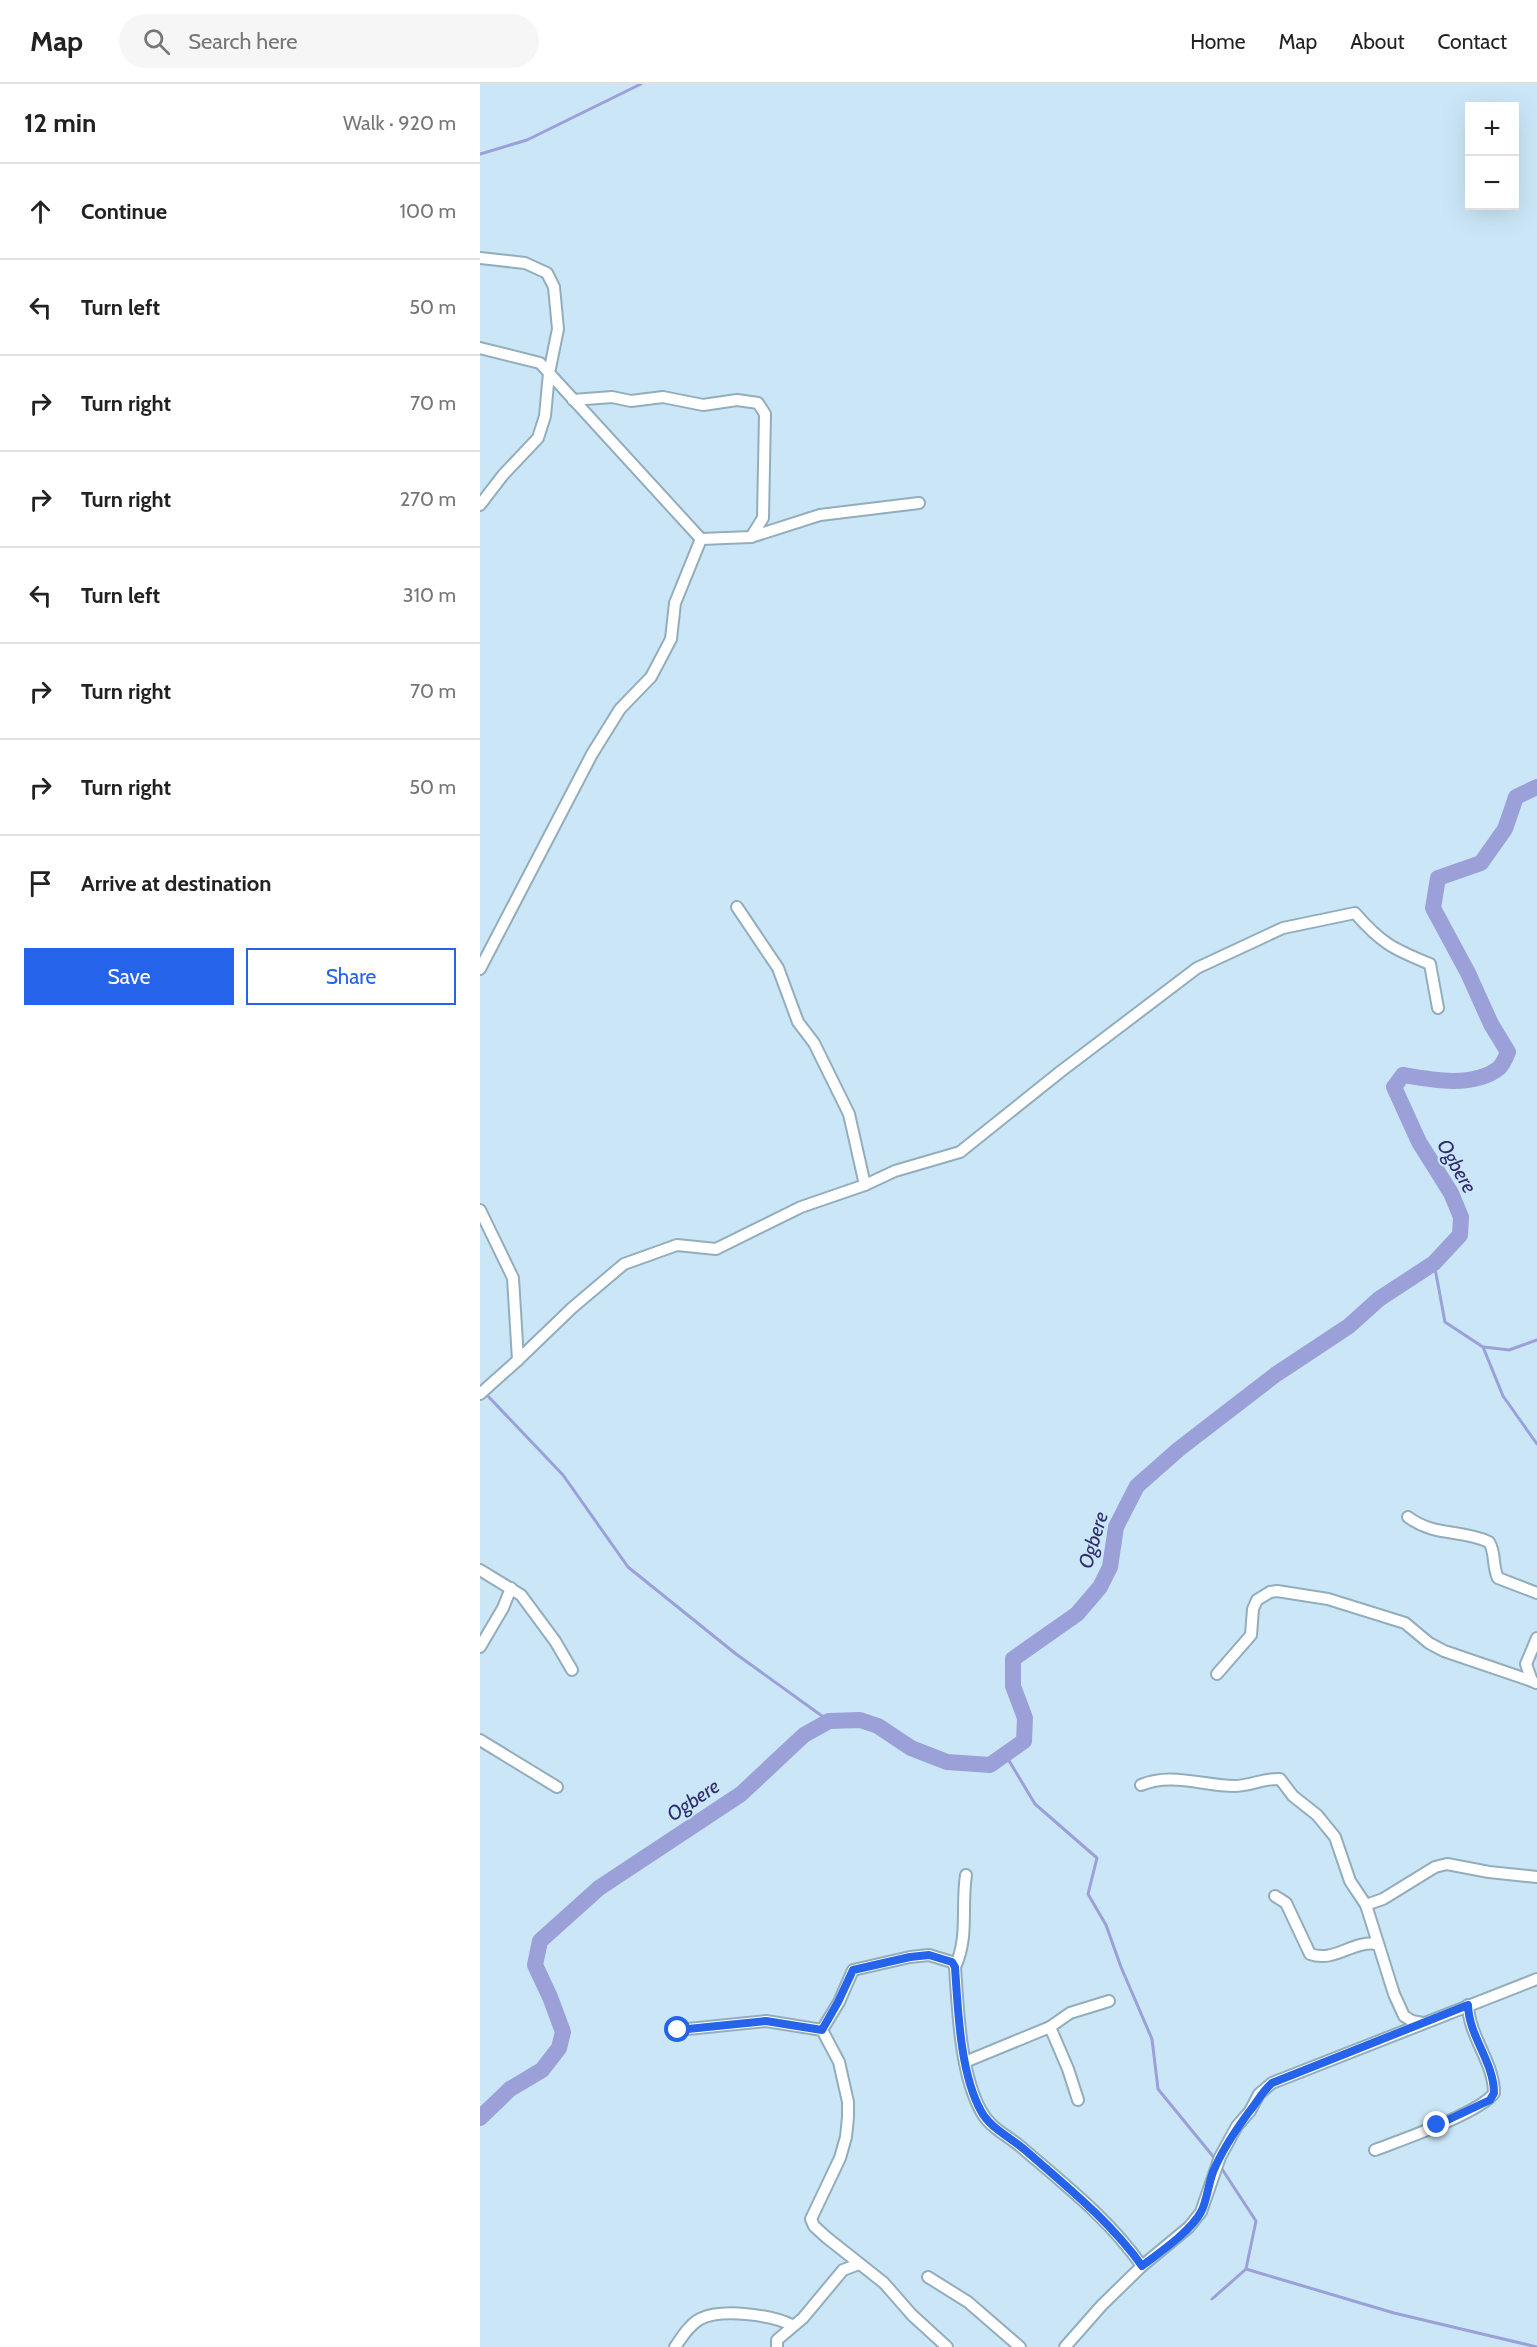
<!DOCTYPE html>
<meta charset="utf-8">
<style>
:root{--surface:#fff;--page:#f6f6f6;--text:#222;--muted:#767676;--line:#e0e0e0;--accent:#2563eb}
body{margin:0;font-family:Cabin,sans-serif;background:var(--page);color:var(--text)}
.controls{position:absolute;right:18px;top:18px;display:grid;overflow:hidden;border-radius:0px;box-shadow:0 6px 24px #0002}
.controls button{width:54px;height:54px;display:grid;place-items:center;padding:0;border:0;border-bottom:2px solid var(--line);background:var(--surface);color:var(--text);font:30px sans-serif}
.stop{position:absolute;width:18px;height:18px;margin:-14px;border:4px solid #2563eb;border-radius:50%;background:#fff}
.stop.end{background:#2563eb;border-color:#fff;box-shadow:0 2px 6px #0008}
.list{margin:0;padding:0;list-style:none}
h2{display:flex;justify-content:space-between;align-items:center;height:78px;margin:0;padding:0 24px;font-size:26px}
h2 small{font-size:20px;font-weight:400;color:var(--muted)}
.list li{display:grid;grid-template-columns:39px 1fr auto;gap:18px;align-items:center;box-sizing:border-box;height:96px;padding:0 24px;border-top:2px solid var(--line)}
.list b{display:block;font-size:22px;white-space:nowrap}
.list em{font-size:20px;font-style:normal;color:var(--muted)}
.actions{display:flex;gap:12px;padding:18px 24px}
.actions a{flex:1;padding:14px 0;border:2px solid var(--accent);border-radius:0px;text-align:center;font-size:21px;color:var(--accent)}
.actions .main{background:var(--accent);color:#fff}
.icon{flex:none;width:33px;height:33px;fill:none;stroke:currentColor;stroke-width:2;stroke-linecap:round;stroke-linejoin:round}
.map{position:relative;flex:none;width:1057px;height:2263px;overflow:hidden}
header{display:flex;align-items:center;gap:36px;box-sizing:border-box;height:84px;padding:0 30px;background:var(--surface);border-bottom:2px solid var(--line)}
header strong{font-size:28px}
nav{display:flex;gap:33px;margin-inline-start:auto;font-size:21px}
.search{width:420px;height:54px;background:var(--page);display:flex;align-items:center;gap:15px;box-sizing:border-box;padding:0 21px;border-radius:33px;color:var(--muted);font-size:22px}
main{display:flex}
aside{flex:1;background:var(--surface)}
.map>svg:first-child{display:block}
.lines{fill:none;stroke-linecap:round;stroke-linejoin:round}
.stream{stroke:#9ca0d9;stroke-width:3}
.river{stroke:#9ca0d9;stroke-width:16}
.minor-casing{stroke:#93adbc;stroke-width:14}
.minor{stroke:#fff;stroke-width:10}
.route{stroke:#2563eb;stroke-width:8}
.labels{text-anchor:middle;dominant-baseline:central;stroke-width:4.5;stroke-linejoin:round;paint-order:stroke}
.water-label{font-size:20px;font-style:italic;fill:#302c70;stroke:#cbe7f7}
</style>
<header>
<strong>Map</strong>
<div class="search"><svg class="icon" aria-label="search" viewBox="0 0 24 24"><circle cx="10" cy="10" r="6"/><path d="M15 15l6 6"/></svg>Search here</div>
<nav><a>Home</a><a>Map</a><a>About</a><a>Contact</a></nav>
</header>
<main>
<aside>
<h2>12 min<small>Walk · 920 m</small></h2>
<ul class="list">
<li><svg class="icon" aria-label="ahead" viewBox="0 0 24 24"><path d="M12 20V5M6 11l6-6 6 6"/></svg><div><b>Continue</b></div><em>100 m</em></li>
<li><svg class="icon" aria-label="left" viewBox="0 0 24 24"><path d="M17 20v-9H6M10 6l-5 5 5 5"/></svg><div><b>Turn left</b></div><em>50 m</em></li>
<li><svg class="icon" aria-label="right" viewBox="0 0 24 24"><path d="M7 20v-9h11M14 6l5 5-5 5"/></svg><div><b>Turn right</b></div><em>70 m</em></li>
<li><svg class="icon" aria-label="right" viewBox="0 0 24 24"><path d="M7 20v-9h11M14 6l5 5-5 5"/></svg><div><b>Turn right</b></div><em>270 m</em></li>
<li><svg class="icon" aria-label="left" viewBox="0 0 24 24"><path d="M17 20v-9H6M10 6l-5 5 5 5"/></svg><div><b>Turn left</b></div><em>310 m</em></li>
<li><svg class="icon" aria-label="right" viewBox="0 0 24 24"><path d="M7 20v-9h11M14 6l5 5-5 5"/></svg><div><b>Turn right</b></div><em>70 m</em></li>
<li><svg class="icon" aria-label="right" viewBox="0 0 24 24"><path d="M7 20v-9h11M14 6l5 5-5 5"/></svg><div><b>Turn right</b></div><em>50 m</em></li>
<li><svg class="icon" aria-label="arrive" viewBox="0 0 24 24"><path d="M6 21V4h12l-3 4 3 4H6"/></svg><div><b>Arrive at destination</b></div></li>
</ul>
<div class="actions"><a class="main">Save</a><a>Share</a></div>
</aside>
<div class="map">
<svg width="1057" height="2263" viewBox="0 0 1057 2263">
<rect width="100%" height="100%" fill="#cbe7f7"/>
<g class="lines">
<g class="stream">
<polyline points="0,70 47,56 161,0"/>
<polyline points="954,1179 965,1238 1003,1263 1023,1312 1057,1360"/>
<polyline points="1004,1263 1029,1266 1057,1256"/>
<polyline points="5,1309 83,1391 148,1483 256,1570 349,1637"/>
<polyline points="525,1670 555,1720 617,1774 608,1810 626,1841 641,1883 672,1955 678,2005 736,2076"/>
<polyline points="766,2185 914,2229 1057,2263"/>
<polyline points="732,2215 766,2185 776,2137 740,2082"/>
</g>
<path class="river" d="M0 2034 30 2005 62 1986 79 1964 83 1948 70 1913 55 1881 60 1857 119 1804 261 1710 324 1651 349 1637 380 1636 398 1642 431 1664 467 1678 510 1681 544 1657 545 1634 533 1602V1575L597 1530 620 1503 630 1483 636 1443 657 1402 699 1365 795 1291 869 1242 899 1215 954 1179 980 1151 981 1133 971 1109 939 1058 914 1003 923 991C951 996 994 1004 1019 984 1023 980 1026 973 1028 968L1011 940 988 889 953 824 958 794 1001 779 1025 745 1036 713 1057 703"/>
<g class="minor-casing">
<g id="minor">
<polyline points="0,174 45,179 67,189 74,203 78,245 69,289 65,332 58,354 23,391 0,421"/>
<polyline points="0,264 60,279 221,455 271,453 340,431 439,419"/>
<polyline points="93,316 132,313 151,317 183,313 223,321 257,316 278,319 285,330 283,434 271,453"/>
<polyline points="257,823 298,884 318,938 334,959 369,1030 385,1101"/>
<polyline points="0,885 112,670 140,625 171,593 191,555 195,519 221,455"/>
<polyline points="0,1126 33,1194 38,1276"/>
<path d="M0 1310 38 1276 92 1224 144 1180 197 1161 236 1165 321 1123 385 1101 415 1087 480 1068 580 988 717 884 803 844 875 829C901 859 913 865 950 880L958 924"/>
<path d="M928 1433C955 1453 981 1445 1009 1458 1016 1469 1012 1482 1018 1494L1057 1509"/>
<polyline points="0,1486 41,1511 75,1557 92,1586"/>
<polyline points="0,1563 23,1524 31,1504"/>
<polyline points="737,1590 771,1551 773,1525 777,1516 790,1508 797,1507 848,1515 925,1539 949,1559 964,1567 1052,1597"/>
<polyline points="1056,1599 1052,1597 1046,1580 1057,1554"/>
<polyline points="0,1656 77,1703"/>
<path d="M661 1701C691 1688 724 1702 754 1702 770 1702 784 1694 800 1695L813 1712 837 1731 855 1753 870 1797 886 1821 914 1910 924 1932 932 1937 943 1939"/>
<path d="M795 1812 806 1819 830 1870C855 1879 872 1856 897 1860"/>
<polyline points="886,1821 903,1815 955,1783 967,1780 1009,1788 1057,1793"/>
<path d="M475 1883C489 1853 481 1823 486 1791"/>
<polyline points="570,1943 590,1929 629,1917"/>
<polyline points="198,1946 286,1937 342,1946 359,1978 368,2018 368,2033 366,2053 360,2074 331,2135 334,2142 346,2153 404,2199 432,2231 467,2263"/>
<path d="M342 1946 359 1918 373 1886 430 1873 449 1871 472 1878 475 1883C478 1926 480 1989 501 2027 510 2044 527 2051 541 2063 584 2100 629 2135 662 2182L622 2221 585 2263"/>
<polyline points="485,1978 570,1943 588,1985 598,2016"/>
<path d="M895 2066C921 2056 1000 2029 1014 2009 1014 1978 989 1953 988 1921"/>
<polyline points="662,2182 709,2143 721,2128 740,2073 757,2042 770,2027 779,2010 792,1999 1057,1895"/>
<polyline points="448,2193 488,2218 540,2263"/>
<path d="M195 2263C202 2253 209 2241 220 2235 242 2224 291 2231 312 2241"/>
<polyline points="297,2263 297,2256 323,2234 363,2186 379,2180"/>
</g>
</g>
<use href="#minor" class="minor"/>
</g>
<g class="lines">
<path class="route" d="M198 1946 286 1937 342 1946 358 1918 373 1886 430 1873 449 1871 472 1878 475 1883C478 1926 480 1989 501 2027 510 2044 530 2053 545 2066 586 2102 630 2137 662 2182 680 2168 710 2148 721 2128 727 2117 728 2101 733 2088 742 2066 755 2047 769 2028 778 2017 781 2009 792 1999L988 1921C989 1953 1014 1978 1014 2009L1010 2016 957 2041"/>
</g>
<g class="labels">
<g class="water-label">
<text transform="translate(977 1082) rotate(60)">Ogbere</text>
<text transform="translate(613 1456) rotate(-73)">Ogbere</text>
<text transform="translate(213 1716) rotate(-34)">Ogbere</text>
</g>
</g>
</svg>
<div class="controls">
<button>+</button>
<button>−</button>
</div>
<div class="stop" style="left:198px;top:1946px"></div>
<div class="stop end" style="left:957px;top:2041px"></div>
</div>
</main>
